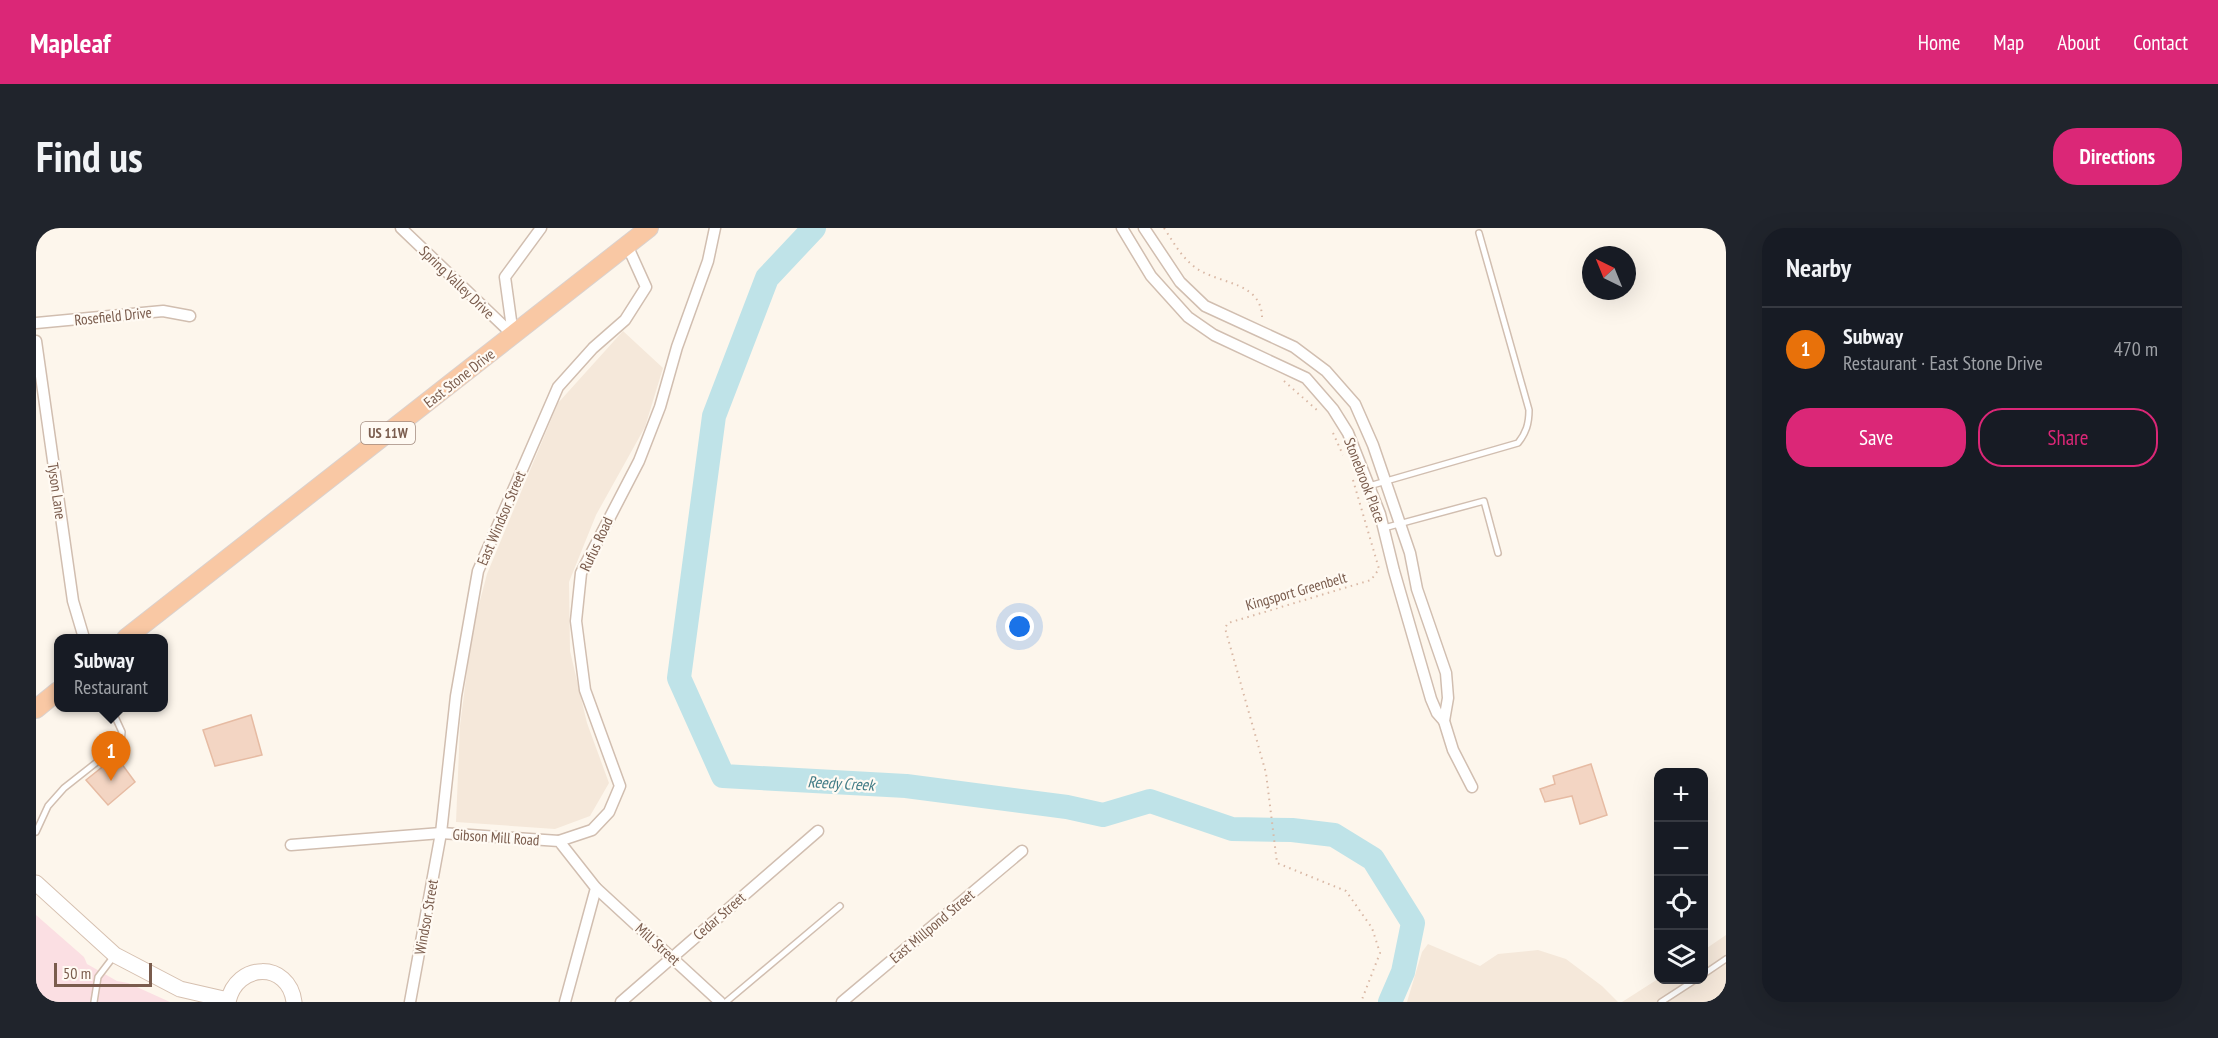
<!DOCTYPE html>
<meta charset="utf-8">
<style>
:root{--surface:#171b24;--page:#20242c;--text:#f1f3f6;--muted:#9ea1a6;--line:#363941;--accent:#db2777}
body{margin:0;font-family:"PT Sans Narrow",sans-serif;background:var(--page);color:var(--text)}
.controls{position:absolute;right:18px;bottom:18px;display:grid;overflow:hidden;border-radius:12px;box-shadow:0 6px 24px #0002}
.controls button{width:54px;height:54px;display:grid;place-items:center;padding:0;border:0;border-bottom:2px solid var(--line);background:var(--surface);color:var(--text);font:30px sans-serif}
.compass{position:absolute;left:1546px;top:18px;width:54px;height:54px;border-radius:50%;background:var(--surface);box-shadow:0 6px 24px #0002;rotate:317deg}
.scale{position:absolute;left:18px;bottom:15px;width:98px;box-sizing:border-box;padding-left:6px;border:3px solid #7a5c4d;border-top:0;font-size:16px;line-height:21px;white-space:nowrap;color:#7a5c4d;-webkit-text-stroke:4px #fffaf3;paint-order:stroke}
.you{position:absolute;left:984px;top:399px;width:21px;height:21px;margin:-15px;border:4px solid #fff;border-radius:50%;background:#1a73e8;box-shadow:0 0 0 9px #1a73e833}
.badge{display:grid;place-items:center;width:39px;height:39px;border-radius:50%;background:var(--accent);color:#fff;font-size:20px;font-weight:700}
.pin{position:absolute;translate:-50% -50px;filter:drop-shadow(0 2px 3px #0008)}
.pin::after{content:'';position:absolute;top:32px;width:21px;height:18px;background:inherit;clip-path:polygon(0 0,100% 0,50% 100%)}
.popup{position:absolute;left:18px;top:406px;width:114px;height:78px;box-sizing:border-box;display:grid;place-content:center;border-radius:12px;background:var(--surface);filter:drop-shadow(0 2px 4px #0005);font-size:20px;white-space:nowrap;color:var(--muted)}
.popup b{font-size:22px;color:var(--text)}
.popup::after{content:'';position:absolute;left:50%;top:100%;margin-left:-12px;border:12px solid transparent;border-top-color:var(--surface)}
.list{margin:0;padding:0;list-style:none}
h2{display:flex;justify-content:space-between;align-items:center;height:78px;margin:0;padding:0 24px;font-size:26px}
h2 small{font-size:20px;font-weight:400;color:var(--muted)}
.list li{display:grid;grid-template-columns:39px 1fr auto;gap:18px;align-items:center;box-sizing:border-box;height:84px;padding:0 24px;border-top:2px solid var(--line)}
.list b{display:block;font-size:22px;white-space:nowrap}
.list p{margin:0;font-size:20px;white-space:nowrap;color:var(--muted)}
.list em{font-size:20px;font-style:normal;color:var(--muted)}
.actions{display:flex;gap:12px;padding:18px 24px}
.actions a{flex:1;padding:14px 0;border:2px solid var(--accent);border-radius:24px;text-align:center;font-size:21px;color:var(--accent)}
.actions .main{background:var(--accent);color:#fff}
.icon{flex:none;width:33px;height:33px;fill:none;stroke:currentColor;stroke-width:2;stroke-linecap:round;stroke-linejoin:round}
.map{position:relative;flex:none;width:1690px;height:774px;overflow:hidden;border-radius:24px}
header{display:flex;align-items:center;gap:36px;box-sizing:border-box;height:84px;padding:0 30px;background:var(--accent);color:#fff}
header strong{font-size:28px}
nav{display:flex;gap:33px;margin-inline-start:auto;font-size:21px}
.intro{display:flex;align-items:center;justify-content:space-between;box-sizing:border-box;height:144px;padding:0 36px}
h1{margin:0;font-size:42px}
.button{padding:15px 27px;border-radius:24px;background:var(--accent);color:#fff;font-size:21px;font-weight:700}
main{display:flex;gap:36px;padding:0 36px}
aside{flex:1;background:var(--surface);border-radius:24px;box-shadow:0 6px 24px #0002}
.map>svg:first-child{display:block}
.residential{fill:#f5e8da}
.medical{fill:#fbdfe3}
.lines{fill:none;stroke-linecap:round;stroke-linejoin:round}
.river{stroke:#bfe3e8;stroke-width:24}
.building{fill:#f3d5c3;stroke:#e6bba3;stroke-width:1.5}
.service-casing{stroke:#d1beb0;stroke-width:8}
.minor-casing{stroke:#d1beb0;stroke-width:13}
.secondary-casing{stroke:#d6c0b0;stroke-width:17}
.trunk-casing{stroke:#dad1cd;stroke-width:20}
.path{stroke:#d9b8a5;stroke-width:2;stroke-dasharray:1.5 4.5;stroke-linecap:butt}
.service{stroke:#fff;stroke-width:5}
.minor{stroke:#fff;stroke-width:10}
.secondary{stroke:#fff;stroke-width:15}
.trunk{stroke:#f9c8a4;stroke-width:18}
.labels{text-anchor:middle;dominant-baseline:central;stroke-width:4.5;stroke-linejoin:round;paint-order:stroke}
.shield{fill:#fffaf3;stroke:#a28b7f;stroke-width:1.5}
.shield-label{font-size:14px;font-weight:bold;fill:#7a5c4d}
.street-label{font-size:15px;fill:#7a5c4d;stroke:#fffaf3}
.water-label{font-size:16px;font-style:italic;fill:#437c86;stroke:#fffaf3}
</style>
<header>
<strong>Mapleaf</strong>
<nav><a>Home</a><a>Map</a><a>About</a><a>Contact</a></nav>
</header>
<div class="intro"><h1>Find us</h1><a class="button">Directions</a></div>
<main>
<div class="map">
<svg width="1690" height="774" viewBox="0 0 1690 774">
<rect width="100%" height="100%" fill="#fdf6ec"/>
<g class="residential">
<polygon points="587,103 627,140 609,199 560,287 533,354 534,423 551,495 573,555 554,588 519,601 420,594 424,498 436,403 451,346 522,175"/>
<polygon points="1690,707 1690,774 1586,774 1622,751 1668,752 1668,722"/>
<polygon points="1392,716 1444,738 1462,726 1502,722 1530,731 1566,758 1582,774 1371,774 1386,724"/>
</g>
<polygon class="medical" points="0,687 48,729 51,736 81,753 92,755 134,774 0,774"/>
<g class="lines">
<polyline class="river" points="778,0 731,50 678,188 643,450 687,548 870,558 1031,579 1067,587 1114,573 1196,601 1256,602 1298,607 1337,631 1377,695 1367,744 1354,774"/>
</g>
<g class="building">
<polygon points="215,487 226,527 179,538 167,502"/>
<polygon points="80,528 99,554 72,577 50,552"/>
<polygon points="1555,536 1571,587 1544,596 1536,568 1509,574 1504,561 1519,556 1517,548"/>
</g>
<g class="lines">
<g class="service-casing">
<g id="service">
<path d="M1333 258 1482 215C1490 205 1493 196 1493 182L1443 5"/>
<polyline points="1348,300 1448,273 1462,325"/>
<polyline points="0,604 12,578 28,560 85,515 86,504 75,480"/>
<polyline points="1668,746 1690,731"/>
<polyline points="58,774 62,749 78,728"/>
<polyline points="690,774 804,678"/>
<polyline points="1625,774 1659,752"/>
</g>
</g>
<g class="minor-casing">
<g id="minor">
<polyline points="365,0 477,107"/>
<polyline points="1086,0 1115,48 1152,89 1178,107 1270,150 1297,181 1312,205 1344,286 1358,343 1395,471 1401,485 1408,493"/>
<polyline points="1108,0 1144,54 1169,78 1258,119 1290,143 1319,176 1337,217 1374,325 1381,361 1410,445 1412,470 1408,493 1417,522 1436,559"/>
<polyline points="0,95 127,83 154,88"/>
<polyline points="477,107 469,49 505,0"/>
<polyline points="0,113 37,373 48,410"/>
<polyline points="523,613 556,602 573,584 584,558 549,462 540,393 545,345 603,233 624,179 641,119 672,33 679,0"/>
<polyline points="255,617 405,605 523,613 560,660 529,774"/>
<polyline points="560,660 684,774"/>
<polyline points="374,774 405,605 420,468 442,343 522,159 557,120 589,92 610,59 591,17"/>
<polyline points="585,774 782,603"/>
<polyline points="806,774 986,623"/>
</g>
</g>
<g class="secondary-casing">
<g id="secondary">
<polyline points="0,655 79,727 144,761 192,772"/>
<path d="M192 774C200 734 253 733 258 774"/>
</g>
</g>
<g class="trunk-casing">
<g id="trunk">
<polyline points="90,410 613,0"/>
<polyline points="0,481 22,463"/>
</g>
</g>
<g class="path">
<path d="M1128 0C1138 15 1145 29 1160 40 1184 57 1228 53 1226 93"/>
<polyline points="1248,153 1282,183"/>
<polyline points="1297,205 1307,227"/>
<polyline points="1317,252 1343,341 1335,352 1192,395 1189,400 1230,545 1241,635 1310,663 1336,700 1344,725 1325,774"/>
</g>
<use href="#service" class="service"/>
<use href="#minor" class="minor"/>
<use href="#secondary" class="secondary"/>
<use href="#trunk" class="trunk"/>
</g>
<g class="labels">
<rect class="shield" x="325" y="194" width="54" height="22" rx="4.5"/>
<g class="shield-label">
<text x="352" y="205">US 11W</text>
</g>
<g class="street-label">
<text transform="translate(421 54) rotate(44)">Spring Valley Drive</text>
<text transform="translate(77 88) rotate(-6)">Rosefield Drive</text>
<text transform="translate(423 150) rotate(-38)">East Stone Drive</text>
<text transform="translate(1329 252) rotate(69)">Stonebrook Place</text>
<text transform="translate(21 263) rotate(82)">Tyson Lane</text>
<text transform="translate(465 290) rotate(-67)">East Windsor Street</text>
<text transform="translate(560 316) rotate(-65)">Rufus Road</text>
<text transform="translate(1260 363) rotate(-16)">Kingsport Greenbelt</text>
<text transform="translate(460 609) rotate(4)">Gibson Mill Road</text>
<text transform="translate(683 688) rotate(-41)">Cedar Street</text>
<text transform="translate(390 689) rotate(-80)">Windsor Street</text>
<text transform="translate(896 698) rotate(-40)">East Millpond Street</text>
<text transform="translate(622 716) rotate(42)">Mill Street</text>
</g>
<g class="water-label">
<text transform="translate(805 555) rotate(3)">Reedy Creek</text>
</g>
</g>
</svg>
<div class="controls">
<button>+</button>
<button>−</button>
<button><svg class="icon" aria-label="locate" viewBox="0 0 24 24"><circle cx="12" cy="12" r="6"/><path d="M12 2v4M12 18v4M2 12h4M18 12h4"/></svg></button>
<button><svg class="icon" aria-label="layers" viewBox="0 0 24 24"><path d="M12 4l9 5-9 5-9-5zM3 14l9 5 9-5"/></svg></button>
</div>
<svg class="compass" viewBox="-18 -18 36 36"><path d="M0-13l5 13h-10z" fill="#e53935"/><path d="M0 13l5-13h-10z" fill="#9ea1a6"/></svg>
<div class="scale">50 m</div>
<div class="you"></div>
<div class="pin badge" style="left:75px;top:553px;background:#e8710a">1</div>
<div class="popup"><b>Subway</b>Restaurant</div>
</div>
<aside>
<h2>Nearby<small></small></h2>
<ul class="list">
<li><span class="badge" style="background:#e8710a">1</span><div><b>Subway</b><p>Restaurant · East Stone Drive</p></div><em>470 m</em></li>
</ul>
<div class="actions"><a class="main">Save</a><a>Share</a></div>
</aside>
</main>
